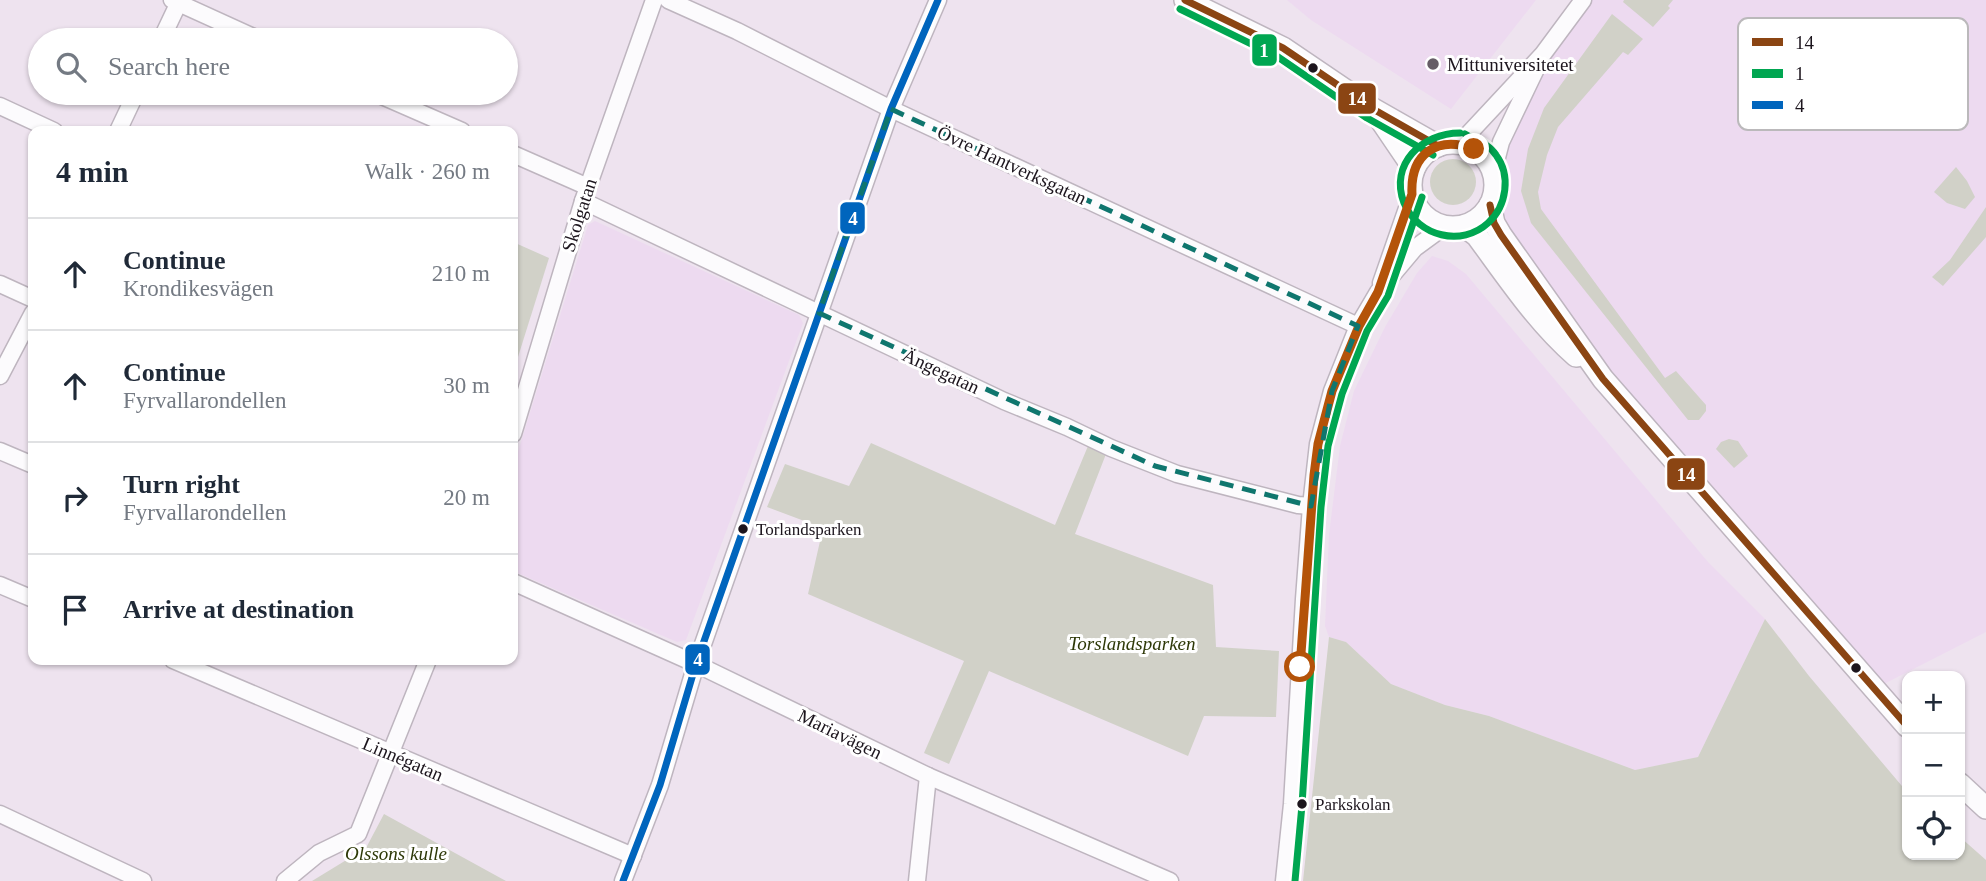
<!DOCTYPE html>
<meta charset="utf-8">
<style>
:root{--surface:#fff;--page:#f2f2f3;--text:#1f2937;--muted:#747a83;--line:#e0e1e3}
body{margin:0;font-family:"Times New Roman",serif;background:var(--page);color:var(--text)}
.controls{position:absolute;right:21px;bottom:21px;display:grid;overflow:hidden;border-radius:14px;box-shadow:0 2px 5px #0004}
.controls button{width:63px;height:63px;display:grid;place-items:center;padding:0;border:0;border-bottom:2px solid var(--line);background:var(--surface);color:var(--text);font:35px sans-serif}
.stop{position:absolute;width:21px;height:21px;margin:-16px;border:5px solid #b45309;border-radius:50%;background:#fff}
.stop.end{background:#b45309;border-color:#fff;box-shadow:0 2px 7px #0008}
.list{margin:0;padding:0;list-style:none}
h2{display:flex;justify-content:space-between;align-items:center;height:91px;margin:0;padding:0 28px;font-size:30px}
h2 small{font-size:23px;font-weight:400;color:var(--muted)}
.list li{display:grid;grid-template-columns:46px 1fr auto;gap:21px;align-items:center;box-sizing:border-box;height:112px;padding:0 28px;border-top:2px solid var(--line)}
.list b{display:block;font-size:26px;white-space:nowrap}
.list p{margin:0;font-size:23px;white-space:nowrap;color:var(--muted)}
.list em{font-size:23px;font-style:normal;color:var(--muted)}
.icon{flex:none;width:38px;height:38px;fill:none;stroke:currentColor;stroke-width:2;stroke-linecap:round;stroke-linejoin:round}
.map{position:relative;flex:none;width:1986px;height:881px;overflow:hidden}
.search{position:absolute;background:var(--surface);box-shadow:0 2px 5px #0004;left:28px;top:28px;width:490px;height:77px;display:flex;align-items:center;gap:18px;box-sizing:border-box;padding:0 24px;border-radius:38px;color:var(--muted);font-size:26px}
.panel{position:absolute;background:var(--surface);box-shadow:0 2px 5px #0004;left:28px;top:126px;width:490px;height:539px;border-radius:14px}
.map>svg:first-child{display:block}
.built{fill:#eddaf0}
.green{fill:#d1d1c8}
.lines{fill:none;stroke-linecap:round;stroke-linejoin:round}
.minor-casing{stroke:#beb5bf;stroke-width:19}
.major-casing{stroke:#beb5bf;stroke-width:24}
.minor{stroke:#fcfbfd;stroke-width:16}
.major{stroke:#fcfbfd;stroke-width:21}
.bus-1-casing{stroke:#fff;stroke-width:12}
.bus-2-casing{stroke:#fff;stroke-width:12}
.bus-3-casing{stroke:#fff;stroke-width:12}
.bus-1{stroke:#8b4513;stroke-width:7}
.bus-2{stroke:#00a651;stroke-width:7}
.bus-3{stroke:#0065bd;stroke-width:7}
.route{stroke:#b45309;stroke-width:9}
.marked{fill:none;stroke:#0f766e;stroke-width:5;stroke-dasharray:14 9;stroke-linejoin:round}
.poi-dot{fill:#665d66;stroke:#fff;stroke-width:2.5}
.bus-dot{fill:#1c151d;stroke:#fff;stroke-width:2.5}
.labels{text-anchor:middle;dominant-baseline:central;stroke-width:6;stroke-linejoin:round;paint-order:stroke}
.bus-label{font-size:17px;fill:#1c151d;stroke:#fff;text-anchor:start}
.poi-label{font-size:19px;fill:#1c151d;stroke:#fff;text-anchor:start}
.street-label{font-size:19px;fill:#1c151d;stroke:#fff}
.park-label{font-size:19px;font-style:italic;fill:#2e3908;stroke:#fff}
.key{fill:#fff;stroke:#bbb9bb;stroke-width:2}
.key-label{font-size:19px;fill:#1c151d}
.line-badge{stroke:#fff;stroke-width:2.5}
.badge-label{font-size:19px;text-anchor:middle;font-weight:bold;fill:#fff}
</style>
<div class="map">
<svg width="1986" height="881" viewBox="0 0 1986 881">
<rect width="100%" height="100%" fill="#eee3ef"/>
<g class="built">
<polygon points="1287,0 1536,0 1451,109 1311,20"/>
<polygon points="1583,0 1986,0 1986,632 1874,689 1603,379 1494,223 1493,173 1543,54"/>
<polygon points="595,221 799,315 803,323 686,640 677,642 513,571 513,468 588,225"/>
<polygon points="1432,256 1448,261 1466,274 1708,562 1765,619 1698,757 1635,770 1489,716 1445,705 1391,684 1346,642 1329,637 1325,626 1329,535 1340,446 1354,391 1385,327 1417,273"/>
</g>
<g class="green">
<polygon points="1624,0 1673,0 1668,6 1670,8 1653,27 1623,2"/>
<polygon points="1612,14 1643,39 1628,55 1623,52 1558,127 1547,155 1538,192 1541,209 1665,378 1676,371 1706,405 1706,411 1699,420 1688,420 1531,223 1521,191 1528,149 1544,108"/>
<circle cx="1453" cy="182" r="23"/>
<polygon points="1956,167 1967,181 1975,197 1965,209 1947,203 1934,192"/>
<polygon points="1986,207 1986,237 1943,286 1932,277 1950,260"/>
<polygon points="513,242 549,258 513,373"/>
<polygon points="1729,439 1738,441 1748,456 1734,468 1716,449 1721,442"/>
<polygon points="871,443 1055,525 1088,446 1106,454 1075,534 1213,585 1216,647 1279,651 1276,717 1204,716 1188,756 989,671 949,764 924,753 964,661 808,594 823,528 767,507 785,464 849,486"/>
<polygon points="1765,619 1809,676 1907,792 1907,855 1960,855 1960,837 1986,860 1986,881 1303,881 1329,637 1346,642 1391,684 1445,705 1489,716 1635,770 1698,757"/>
<polygon points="384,814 495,875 506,881 312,881 366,848"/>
</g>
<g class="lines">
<g class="minor-casing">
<g id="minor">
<polyline points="172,0 260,40"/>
<polyline points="668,0 737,31 891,109 1358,326"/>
<polyline points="161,40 180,0"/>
<polyline points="375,93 462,131"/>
<polyline points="0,106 54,131"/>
<polyline points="118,131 136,93"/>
<polyline points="1460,143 1543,54 1583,0"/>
<polyline points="513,154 588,187"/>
<polyline points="1493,173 1501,142 1536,69"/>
<polyline points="583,201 1004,401 1067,427 1111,448 1177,474 1298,505 1311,506"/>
<polyline points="1381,283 1412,194"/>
<polyline points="0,284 33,299"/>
<polyline points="0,376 33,313"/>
<polyline points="513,434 583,201 654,0"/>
<polyline points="0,451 33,465"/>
<polyline points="513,582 696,664 928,776 1170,881"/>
<polyline points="0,585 33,599"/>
<polyline points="173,660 633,856"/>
<polyline points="0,814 143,881"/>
<polyline points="285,881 319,853 358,834 428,660"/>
<polyline points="623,881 660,785 696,664 891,109 938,0"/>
<polyline points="917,881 928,776"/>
<polyline points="1284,881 1292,804 1304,599 1311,506 1318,444 1332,391 1358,326 1378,292 1415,248 1445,226"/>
</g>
</g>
<g class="major-casing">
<g id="major">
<polyline points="1185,0 1283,48 1373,109 1438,146"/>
<polyline points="1378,116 1414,169"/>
<circle cx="1453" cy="185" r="42"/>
<polyline points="1490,205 1494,223 1501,235 1603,379 1907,726"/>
<path d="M1464 226 1477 236C1508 278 1537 322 1576 356"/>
<polyline points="1960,784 1986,808"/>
</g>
</g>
<use href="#minor" class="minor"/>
<use href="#major" class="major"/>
<g class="bus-1-casing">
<g id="bus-1">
<polyline points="1185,0 1283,48 1373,109 1438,146"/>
<polyline points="1490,205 1494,223 1501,235 1603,379 1907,726"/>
</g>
</g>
<g class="bus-2-casing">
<g id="bus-2">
<polyline points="1180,9 1278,57 1367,118 1433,155"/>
<path d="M1460 133C1422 133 1389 164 1404 203 1418 237 1462 247 1488 223 1507 206 1511 175 1496 155 1489 144 1476 140 1465 134"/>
<polyline points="1295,881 1302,805 1321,507 1328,446 1342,394 1367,331 1388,296 1422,197"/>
</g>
</g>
<g class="bus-3-casing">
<polyline id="bus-3" points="623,881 660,785 696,664 891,109 938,0"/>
</g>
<use href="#bus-1" class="bus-1"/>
<use href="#bus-2" class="bus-2"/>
<use href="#bus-3" class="bus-3"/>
</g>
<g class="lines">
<path class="route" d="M1300 667 1314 475 1318 444 1332 391 1359 326 1378 292 1412 194C1410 154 1437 135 1474 149"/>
</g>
<path class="marked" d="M891 109 1358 326 1332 391 1311 506 1155 466 819 313Z"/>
<circle class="poi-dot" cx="1433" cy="64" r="7"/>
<g class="bus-dot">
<circle cx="1313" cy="68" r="6"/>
<circle cx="743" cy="529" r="6"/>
<circle cx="1856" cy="668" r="6"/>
<circle cx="1302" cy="804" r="6"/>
</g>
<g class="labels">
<g class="bus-label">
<text x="756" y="529">Torlandsparken</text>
<text x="1315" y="804">Parkskolan</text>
</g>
<g class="poi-label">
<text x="1447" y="64">Mittuniversitetet</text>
</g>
<g class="street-label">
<text transform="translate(1012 165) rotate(25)">Övre Hantverksgatan</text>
<text transform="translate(579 215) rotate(-72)">Skolgatan</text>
<text transform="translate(941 371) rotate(25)">Ängegatan</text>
<text transform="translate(840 734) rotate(26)">Mariavägen</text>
<text transform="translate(403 759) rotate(23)">Linnégatan</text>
</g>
<g class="park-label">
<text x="1132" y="643">Torslandsparken</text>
<text x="396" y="853">Olssons kulle</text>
</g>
</g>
<rect x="1738" y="18" width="230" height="112" rx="10" class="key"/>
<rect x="1752" y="38" width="31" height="8" fill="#8b4513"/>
<rect x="1752" y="69" width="31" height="9" fill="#00a651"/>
<rect x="1752" y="101" width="31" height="8" fill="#0065bd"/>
<g class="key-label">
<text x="1795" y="49">14</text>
<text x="1795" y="80">1</text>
<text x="1795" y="112">4</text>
</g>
<g class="line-badge">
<rect x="1251" y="33" width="27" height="34" rx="7" fill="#00a651"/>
<rect x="1337" y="82" width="40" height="33" rx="7" fill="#8b4513"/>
<rect x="839" y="201" width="27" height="34" rx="7" fill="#0065bd"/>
<rect x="1666" y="457" width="40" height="34" rx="7" fill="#8b4513"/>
<rect x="684" y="643" width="27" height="33" rx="7" fill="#0065bd"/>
</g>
<g class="badge-label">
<text x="1264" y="57">1</text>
<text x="1357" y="105">14</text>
<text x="853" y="225">4</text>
<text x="1686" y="481">14</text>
<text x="698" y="666">4</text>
</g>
</svg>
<div class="controls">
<button>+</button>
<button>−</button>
<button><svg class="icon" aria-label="locate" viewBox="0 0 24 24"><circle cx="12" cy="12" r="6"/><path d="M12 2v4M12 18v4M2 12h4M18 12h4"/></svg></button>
</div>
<div class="stop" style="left:1300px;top:667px"></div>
<div class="stop end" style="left:1474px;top:149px"></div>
<div class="search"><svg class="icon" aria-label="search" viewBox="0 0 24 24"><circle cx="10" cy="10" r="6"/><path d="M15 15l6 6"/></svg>Search here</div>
<section class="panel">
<h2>4 min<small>Walk · 260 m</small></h2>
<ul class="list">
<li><svg class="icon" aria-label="ahead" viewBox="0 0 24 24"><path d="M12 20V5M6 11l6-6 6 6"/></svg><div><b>Continue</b><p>Krondikesvägen</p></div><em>210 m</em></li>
<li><svg class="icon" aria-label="ahead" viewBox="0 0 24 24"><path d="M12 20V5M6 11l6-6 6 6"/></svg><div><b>Continue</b><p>Fyrvallarondellen</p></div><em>30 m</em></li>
<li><svg class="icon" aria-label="right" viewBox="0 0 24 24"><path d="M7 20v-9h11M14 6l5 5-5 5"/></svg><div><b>Turn right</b><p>Fyrvallarondellen</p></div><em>20 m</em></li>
<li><svg class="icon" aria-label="arrive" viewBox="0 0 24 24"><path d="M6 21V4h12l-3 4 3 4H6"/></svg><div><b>Arrive at destination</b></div></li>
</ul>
</section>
</div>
